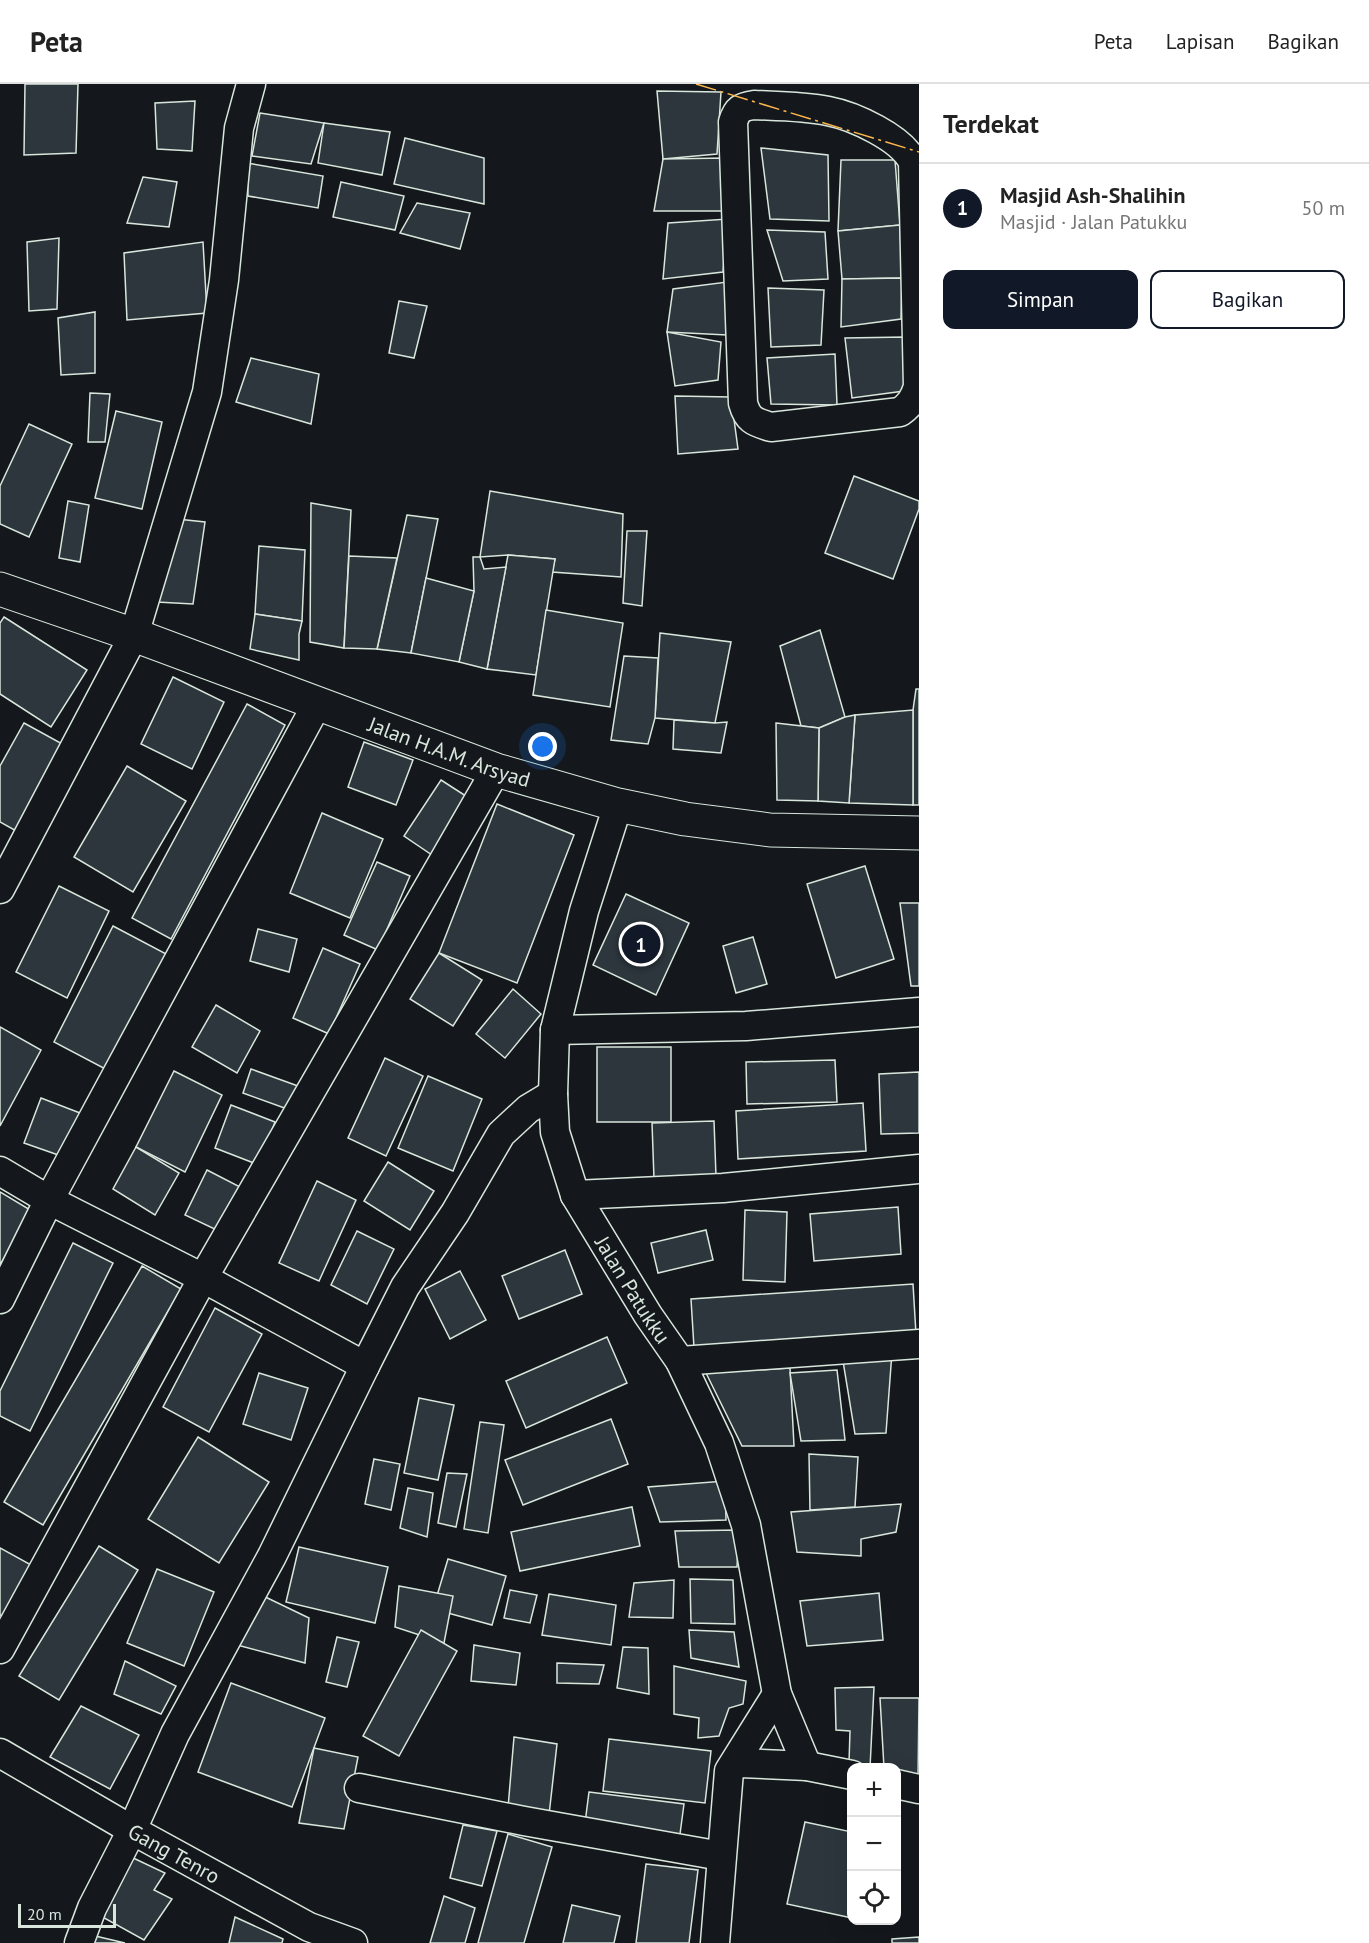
<!DOCTYPE html>
<html lang="id">
<meta charset="utf-8">
<style>
:root{--surface:#fff;--page:#f2f2f2;--text:#222;--muted:#767676;--line:#e0e0e0;--accent:#111827}
body{margin:0;font-family:"PT Sans",sans-serif;background:var(--page);color:var(--text)}
.controls{position:absolute;right:18px;bottom:18px;display:grid;overflow:hidden;border-radius:12px;box-shadow:0 6px 24px #0002}
.controls button{width:54px;height:54px;display:grid;place-items:center;padding:0;border:0;border-bottom:2px solid var(--line);background:var(--surface);color:var(--text);font:30px sans-serif}
.scale{position:absolute;left:18px;bottom:15px;width:98px;box-sizing:border-box;padding-left:6px;border:3px solid #d8e6dc;border-top:0;font-size:16px;line-height:21px;white-space:nowrap;color:#d8e6dc;-webkit-text-stroke:4px #14181c;paint-order:stroke}
.you{position:absolute;left:543px;top:663px;width:21px;height:21px;margin:-15px;border:4px solid #fff;border-radius:50%;background:#1a73e8;box-shadow:0 0 0 9px #1a73e833}
.badge{display:grid;place-items:center;width:39px;height:39px;border-radius:50%;background:var(--accent);color:#fff;font-size:20px;font-weight:700}
.pin{position:absolute;translate:-50% -50%;border:3px solid #fff;box-shadow:0 2px 6px #0006}
.list{margin:0;padding:0;list-style:none}
h2{display:flex;justify-content:space-between;align-items:center;height:78px;margin:0;padding:0 24px;font-size:26px}
h2 small{font-size:20px;font-weight:400;color:var(--muted)}
.list li{display:grid;grid-template-columns:39px 1fr auto;gap:18px;align-items:center;box-sizing:border-box;height:90px;padding:0 24px;border-top:2px solid var(--line)}
.list b{display:block;font-size:22px;white-space:nowrap}
.list p{margin:0;font-size:20px;white-space:nowrap;color:var(--muted)}
.list em{font-size:20px;font-style:normal;color:var(--muted)}
.actions{display:flex;gap:12px;padding:18px 24px}
.actions a{flex:1;padding:14px 0;border:2px solid var(--accent);border-radius:12px;text-align:center;font-size:21px;color:var(--accent)}
.actions .main{background:var(--accent);color:#fff}
.icon{flex:none;width:33px;height:33px;fill:none;stroke:currentColor;stroke-width:2;stroke-linecap:round;stroke-linejoin:round}
.map{position:relative;flex:none;width:919px;height:1859px;overflow:hidden}
header{display:flex;align-items:center;gap:36px;box-sizing:border-box;height:84px;padding:0 30px;background:var(--surface);border-bottom:2px solid var(--line)}
header strong{font-size:28px}
nav{display:flex;gap:33px;margin-inline-start:auto;font-size:21px}
main{display:flex}
aside{flex:1;background:var(--surface)}
.map>svg:first-child{display:block}
.building{fill:#2c363c;stroke:#d8e6dc;stroke-width:1.5}
.lines{fill:none;stroke-linecap:round;stroke-linejoin:round}
.minor-casing{stroke:#d8e6dc;stroke-width:31}
.trunk-casing{stroke:#d8e6dc;stroke-width:35}
.minor{stroke:#14181c;stroke-width:28}
.trunk{stroke:#14181c;stroke-width:33}
.power{stroke:#ffb74d;stroke-width:1.5;stroke-dasharray:21 4.5 3 4.5;stroke-linecap:butt}
.labels{text-anchor:middle;dominant-baseline:central;stroke-width:4.5;stroke-linejoin:round;paint-order:stroke}
.street-label{font-size:21px;fill:#d8e6dc;stroke:#14181c}
</style>
<header>
<strong>Peta</strong>
<nav><a>Peta</a><a>Lapisan</a><a>Bagikan</a></nav>
</header>
<main>
<div class="map">
<svg width="919" height="1859" viewBox="0 0 919 1859">
<rect width="100%" height="100%" fill="#14181c"/>
<g class="building">
<polygon points="25,0 78,0 76,69 24,71"/>
<polygon points="657,7 721,8 717,70 663,75"/>
<polygon points="195,17 192,67 157,65 155,19"/>
<polygon points="260,29 324,39 311,80 252,72"/>
<polygon points="324,39 390,48 382,91 318,79"/>
<polygon points="405,54 484,74 484,120 394,100"/>
<polygon points="761,64 828,71 829,137 770,135"/>
<polygon points="725,74 723,127 654,127 663,75"/>
<polygon points="841,76 895,76 900,141 838,147"/>
<polygon points="247,79 323,92 318,124 248,112"/>
<polygon points="143,93 177,98 169,143 127,139"/>
<polygon points="341,98 404,112 395,146 333,133"/>
<polygon points="417,119 470,129 460,165 400,149"/>
<polygon points="728,135 723,188 663,195 668,139"/>
<polygon points="900,141 902,194 842,195 838,147"/>
<polygon points="767,146 825,148 828,195 783,197"/>
<polygon points="59,154 57,225 29,227 27,158"/>
<polygon points="203,158 207,229 127,236 124,169"/>
<polygon points="902,194 901,235 841,243 842,195"/>
<polygon points="727,198 727,251 667,248 673,205"/>
<polygon points="768,204 824,206 821,261 771,263"/>
<polygon points="399,217 427,222 414,274 389,269"/>
<polygon points="95,228 95,289 61,291 58,234"/>
<polygon points="667,248 721,258 718,296 675,302"/>
<polygon points="905,253 904,307 852,314 845,254"/>
<polygon points="835,270 837,321 771,320 767,274"/>
<polygon points="251,274 319,290 311,340 236,318"/>
<polygon points="90,309 110,310 105,358 88,358"/>
<polygon points="675,312 731,313 738,365 678,370"/>
<polygon points="116,327 162,338 142,425 95,414"/>
<polygon points="29,340 72,360 29,453 0,440 0,402"/>
<polygon points="854,392 919,417 919,425 893,495 825,469"/>
<polygon points="490,407 623,430 621,493 552,488 555,475 508,471 480,473"/>
<polygon points="68,417 89,421 80,478 59,474"/>
<polygon points="311,419 351,426 344,564 310,558"/>
<polygon points="407,431 438,435 411,569 377,565"/>
<polygon points="177,435 205,438 193,520 157,518"/>
<polygon points="627,447 647,447 642,522 623,519"/>
<polygon points="259,462 305,466 302,537 255,530"/>
<polygon points="508,471 555,475 536,591 487,585"/>
<polygon points="349,472 397,474 377,565 344,564"/>
<polygon points="473,473 480,473 484,485 506,483 487,585 459,578 474,507"/>
<polygon points="426,494 474,507 459,578 411,569"/>
<polygon points="546,526 623,539 610,623 533,611"/>
<polygon points="255,530 302,537 299,550 299,576 250,565"/>
<polygon points="4,533 87,586 51,643 0,610 0,539"/>
<polygon points="820,546 845,633 819,644 801,642 780,562"/>
<polygon points="660,549 731,558 715,639 655,634"/>
<polygon points="624,572 658,574 655,634 648,660 611,656"/>
<polygon points="173,593 224,618 192,685 141,660"/>
<polygon points="916,605 919,605 919,721 913,721 913,626"/>
<polygon points="247,620 285,641 171,855 132,834"/>
<polygon points="913,626 913,721 849,719 855,631"/>
<polygon points="855,631 849,719 818,717 819,644 845,633"/>
<polygon points="674,636 715,639 727,638 721,669 673,665"/>
<polygon points="24,639 66,662 18,748 0,738 0,682"/>
<polygon points="776,639 819,644 818,717 777,716"/>
<polygon points="364,658 413,676 396,721 348,703"/>
<polygon points="127,682 186,717 133,808 74,773"/>
<polygon points="441,696 469,714 432,771 404,752"/>
<polygon points="497,720 574,751 517,899 439,869"/>
<polygon points="322,729 383,755 350,834 290,809"/>
<polygon points="377,778 410,792 378,866 344,851"/>
<polygon points="865,782 894,875 836,894 807,800"/>
<polygon points="59,802 109,827 67,914 16,888"/>
<polygon points="626,810 689,839 656,911 593,881"/>
<polygon points="900,819 919,819 919,902 911,902"/>
<polygon points="113,842 170,872 111,988 54,958"/>
<polygon points="258,845 297,855 289,888 250,877"/>
<polygon points="753,853 767,900 736,909 723,862"/>
<polygon points="323,864 360,880 329,950 293,934"/>
<polygon points="439,869 482,896 453,942 410,915"/>
<polygon points="513,905 541,930 505,974 476,950"/>
<polygon points="216,921 260,947 237,989 192,963"/>
<polygon points="0,943 41,966 0,1042"/>
<rect x="597" y="963" width="74" height="75"/>
<polygon points="385,974 423,992 386,1072 348,1054"/>
<polygon points="835,976 837,1018 747,1020 746,978"/>
<polygon points="251,985 298,1002 290,1026 243,1009"/>
<polygon points="174,987 222,1011 185,1088 136,1063"/>
<polygon points="919,988 919,1049 881,1050 879,990"/>
<polygon points="428,992 482,1015 453,1087 398,1064"/>
<polygon points="41,1014 80,1029 64,1073 24,1059"/>
<polygon points="863,1019 866,1067 738,1075 736,1027"/>
<polygon points="231,1021 275,1038 259,1081 215,1064"/>
<polygon points="714,1037 716,1092 654,1095 652,1039"/>
<polygon points="136,1063 179,1089 155,1131 113,1105"/>
<polygon points="388,1078 434,1107 410,1146 364,1117"/>
<polygon points="207,1086 244,1105 223,1149 185,1131"/>
<polygon points="317,1097 356,1116 319,1197 279,1179"/>
<polygon points="0,1108 32,1127 0,1181"/>
<polygon points="898,1123 901,1170 814,1177 810,1130"/>
<polygon points="745,1126 787,1128 785,1198 743,1196"/>
<polygon points="706,1146 713,1176 658,1189 651,1159"/>
<polygon points="357,1147 394,1165 367,1220 331,1201"/>
<polygon points="73,1159 113,1179 30,1347 0,1332 0,1307"/>
<polygon points="565,1166 582,1210 519,1235 502,1192"/>
<polygon points="142,1182 181,1205 43,1441 4,1418"/>
<polygon points="460,1187 486,1236 450,1255 425,1205"/>
<polygon points="913,1200 916,1250 694,1264 691,1215"/>
<polygon points="215,1224 262,1250 209,1348 163,1323"/>
<polygon points="607,1253 627,1299 526,1344 506,1297"/>
<polygon points="892,1268 886,1349 855,1350 843,1277"/>
<polygon points="790,1284 794,1362 742,1362 706,1289"/>
<polygon points="837,1286 845,1356 801,1357 790,1289"/>
<polygon points="259,1289 308,1304 291,1356 243,1340"/>
<polygon points="419,1314 454,1321 438,1396 404,1389"/>
<polygon points="611,1335 628,1380 523,1421 505,1376"/>
<polygon points="480,1338 504,1341 488,1449 464,1445"/>
<polygon points="198,1353 269,1398 219,1479 148,1435"/>
<polygon points="809,1370 858,1373 855,1423 810,1426"/>
<polygon points="374,1375 400,1380 391,1426 365,1420"/>
<polygon points="447,1389 467,1390 456,1443 438,1439"/>
<polygon points="725,1397 726,1436 660,1438 648,1403"/>
<polygon points="408,1404 433,1409 427,1453 400,1444"/>
<polygon points="901,1420 896,1448 861,1455 861,1472 797,1468 791,1428"/>
<polygon points="632,1423 640,1462 520,1487 511,1448"/>
<polygon points="739,1446 737,1483 679,1483 675,1447"/>
<polygon points="99,1462 138,1486 59,1616 19,1592"/>
<polygon points="299,1463 388,1483 375,1539 286,1518"/>
<polygon points="0,1464 33,1482 6,1534 0,1531"/>
<polygon points="448,1475 506,1492 492,1541 433,1525"/>
<polygon points="157,1485 214,1508 184,1582 127,1559"/>
<polygon points="690,1495 733,1496 735,1540 691,1539"/>
<polygon points="674,1496 673,1534 629,1533 634,1499"/>
<polygon points="399,1502 453,1512 444,1559 395,1543"/>
<polygon points="510,1506 537,1511 530,1539 504,1534"/>
<polygon points="255,1508 309,1534 305,1579 237,1561"/>
<polygon points="879,1509 883,1556 807,1562 800,1517"/>
<polygon points="549,1510 616,1521 611,1561 542,1551"/>
<polygon points="421,1546 457,1567 399,1672 363,1652"/>
<polygon points="689,1546 734,1548 739,1583 691,1574"/>
<polygon points="337,1553 359,1558 347,1603 326,1598"/>
<polygon points="474,1561 520,1569 516,1601 471,1597"/>
<polygon points="623,1563 648,1564 649,1610 617,1604"/>
<polygon points="125,1577 176,1602 161,1630 114,1610"/>
<polygon points="557,1579 604,1581 599,1600 557,1599"/>
<polygon points="674,1582 746,1597 743,1620 729,1624 719,1652 698,1654 699,1634 674,1630"/>
<polygon points="231,1599 325,1634 292,1723 198,1688"/>
<polygon points="874,1603 870,1684 867,1684 849,1679 850,1647 836,1646 835,1604"/>
<polygon points="880,1614 919,1614 918,1695 896,1692 896,1684 884,1684"/>
<polygon points="81,1622 139,1651 110,1705 50,1673"/>
<polygon points="514,1653 557,1660 549,1731 508,1724"/>
<polygon points="609,1655 711,1667 705,1719 603,1707"/>
<polygon points="314,1664 358,1673 344,1745 299,1739"/>
<polygon points="589,1708 684,1720 680,1750 585,1739"/>
<polygon points="805,1738 852,1748 852,1834 787,1820"/>
<polygon points="463,1741 497,1747 482,1802 450,1794"/>
<polygon points="508,1750 552,1763 524,1859 478,1859"/>
<polygon points="129,1772 165,1789 154,1806 172,1815 144,1856 97,1830"/>
<polygon points="646,1780 698,1786 689,1859 636,1859"/>
<polygon points="444,1812 475,1824 465,1859 430,1859"/>
<polygon points="572,1821 620,1832 614,1859 563,1859"/>
<polygon points="235,1833 283,1855 282,1859 229,1859"/>
<polygon points="91,1851 125,1859 90,1859"/>
<polygon points="919,1853 919,1859 892,1859 892,1855"/>
</g>
<g class="lines">
<g class="minor-casing">
<g id="minor">
<path d="M754 21C778 22 804 22 828 27 854 32 902 54 913 78L918 303C914 315 910 321 900 328L771 343C755 338 748 337 743 319L733 38C737 25 741 23 754 21Z"/>
<path id="s1" d="M618 721 584 827 555 946 553 1010 555 1048 575 1111 648 1231 680 1277 719 1359 746 1441 777 1610 807 1682"/>
<polyline points="0,805 134,551 207,308 224,196 239,44 251,0"/>
<polyline points="555,946 746,942 919,928"/>
<polyline points="0,1087 49,1116 203,1194 365,1282 405,1203 455,1129 501,1050 528,1025 553,1010"/>
<polyline points="575,1111 723,1104 919,1085"/>
<polyline points="0,1215 49,1116 317,620"/>
<polyline points="680,1277 919,1260"/>
<polyline points="0,1565 203,1194 496,686"/>
<path id="s2" d="M0 1669 132 1746 309 1843 353 1859"/>
<polyline points="733,1682 740,1679 807,1682 852,1691"/>
<polyline points="896,1700 919,1705"/>
<polyline points="359,1704 524,1737 721,1772"/>
<polyline points="79,1859 92,1824 132,1746 175,1650 272,1472 365,1282"/>
<polyline points="715,1859 729,1687 777,1610"/>
</g>
</g>
<g class="trunk-casing">
<g id="trunk">
<path id="s3" d="M0 505 134 551 496 686 618 721 685 735 770 746 919 749"/>
</g>
</g>
<use href="#minor" class="minor"/>
<use href="#trunk" class="trunk"/>
<polyline class="power" points="696,0 919,68"/>
</g>
<g class="labels">
<g class="street-label">
<text stroke="none"><textPath href="#s3" startOffset="478">Jalan H.A.M. Arsyad</textPath></text>
<text stroke="none"><textPath href="#s1" startOffset="513">Jalan Patukku</textPath></text>
<text stroke="none"><textPath href="#s2" startOffset="201">Gang Tenro</textPath></text>
</g>
</g>
</svg>
<div class="controls">
<button>+</button>
<button>−</button>
<button><svg class="icon" aria-label="locate" viewBox="0 0 24 24"><circle cx="12" cy="12" r="6"/><path d="M12 2v4M12 18v4M2 12h4M18 12h4"/></svg></button>
</div>
<div class="scale">20 m</div>
<div class="you"></div>
<div class="pin badge" style="left:641px;top:860px">1</div>
</div>
<aside>
<h2>Terdekat<small></small></h2>
<ul class="list">
<li><span class="badge">1</span><div><b>Masjid Ash-Shalihin</b><p>Masjid · Jalan Patukku</p></div><em>50 m</em></li>
</ul>
<div class="actions"><a class="main">Simpan</a><a>Bagikan</a></div>
</aside>
</main>
